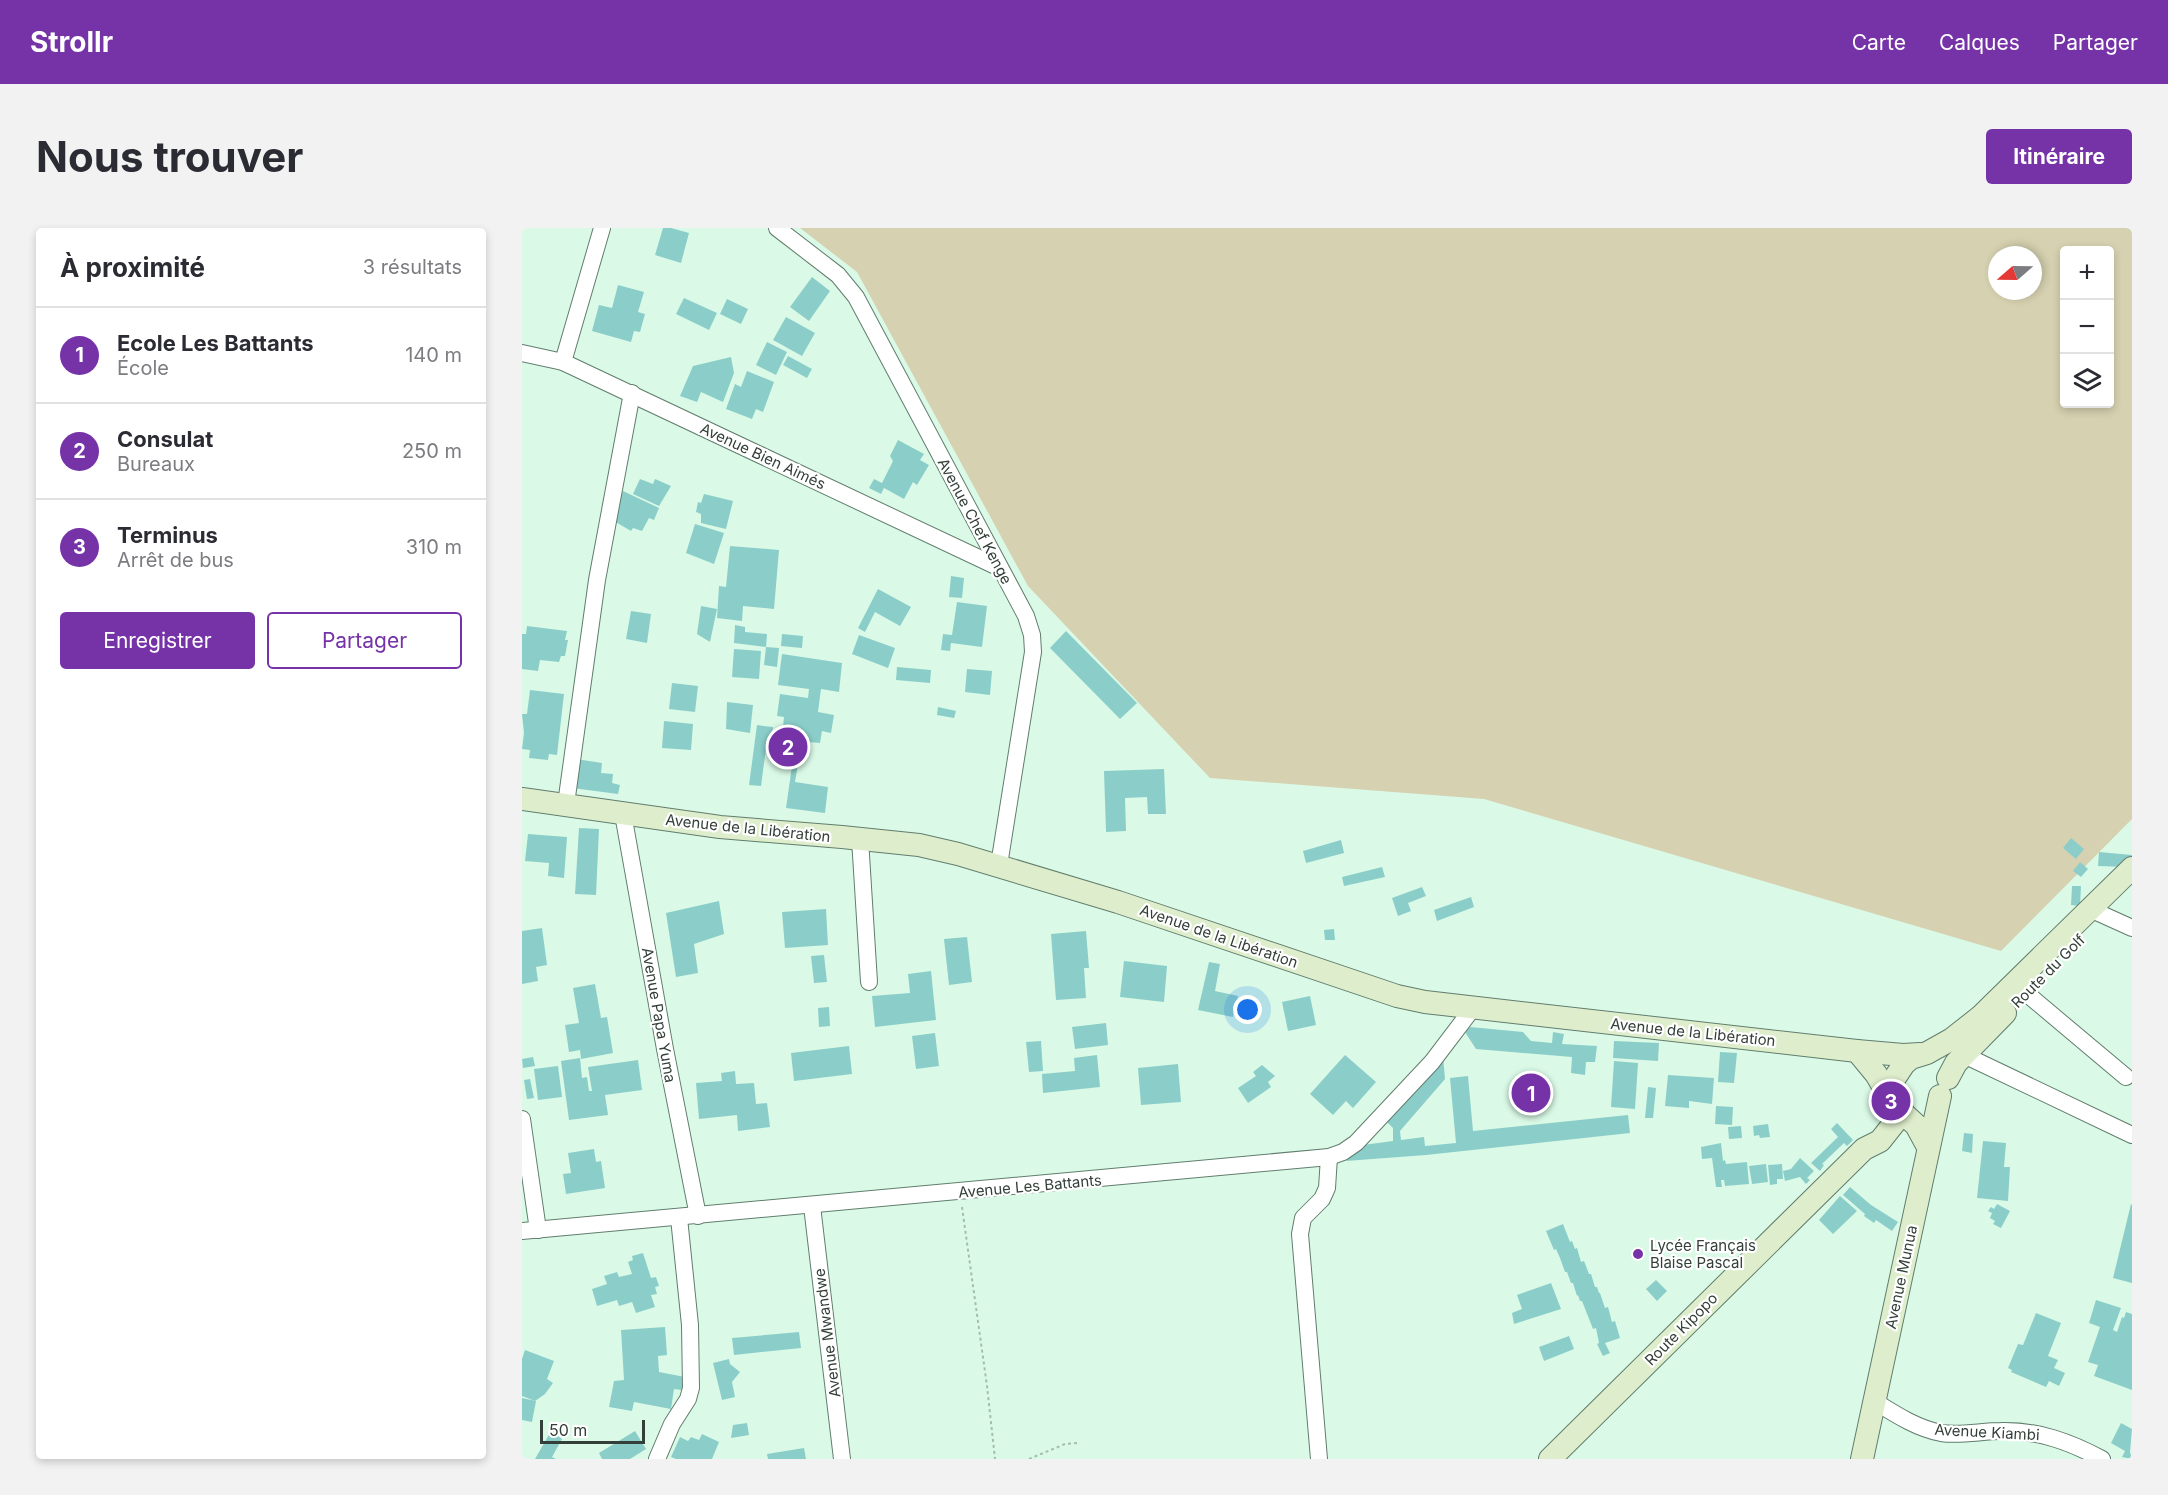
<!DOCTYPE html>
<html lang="fr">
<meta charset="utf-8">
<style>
:root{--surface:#fff;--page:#f2f2f3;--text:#2b2b33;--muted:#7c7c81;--line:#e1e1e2;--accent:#7633a7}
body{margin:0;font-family:Inter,sans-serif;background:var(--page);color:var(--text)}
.controls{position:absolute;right:18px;top:18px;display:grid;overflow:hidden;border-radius:6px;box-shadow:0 3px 9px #0003}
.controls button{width:54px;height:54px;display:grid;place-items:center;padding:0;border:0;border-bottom:2px solid var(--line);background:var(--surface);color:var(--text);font:30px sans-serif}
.compass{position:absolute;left:1466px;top:18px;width:54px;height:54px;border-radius:50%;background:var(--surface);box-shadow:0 3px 9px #0003;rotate:250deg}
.scale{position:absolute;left:18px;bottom:15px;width:105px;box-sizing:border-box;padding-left:6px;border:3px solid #333f38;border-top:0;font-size:16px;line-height:21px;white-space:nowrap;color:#333f38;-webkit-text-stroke:4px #fff;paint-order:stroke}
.you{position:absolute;left:726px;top:782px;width:21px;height:21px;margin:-15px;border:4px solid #fff;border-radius:50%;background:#1a73e8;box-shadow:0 0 0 9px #1a73e833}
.badge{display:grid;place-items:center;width:39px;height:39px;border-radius:50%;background:var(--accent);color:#fff;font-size:20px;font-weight:700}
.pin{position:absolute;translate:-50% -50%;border:3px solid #fff;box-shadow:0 2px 6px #0006}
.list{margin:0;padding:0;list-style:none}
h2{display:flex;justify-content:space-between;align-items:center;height:78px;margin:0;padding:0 24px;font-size:26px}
h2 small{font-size:20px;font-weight:400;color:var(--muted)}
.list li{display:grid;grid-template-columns:39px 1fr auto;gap:18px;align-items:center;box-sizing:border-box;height:96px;padding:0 24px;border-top:2px solid var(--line)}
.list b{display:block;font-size:22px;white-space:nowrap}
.list p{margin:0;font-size:20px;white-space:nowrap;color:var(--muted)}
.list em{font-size:20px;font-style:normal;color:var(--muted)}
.actions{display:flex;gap:12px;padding:18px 24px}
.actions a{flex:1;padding:14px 0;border:2px solid var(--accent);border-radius:6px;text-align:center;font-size:21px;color:var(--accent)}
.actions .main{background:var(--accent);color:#fff}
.icon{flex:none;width:33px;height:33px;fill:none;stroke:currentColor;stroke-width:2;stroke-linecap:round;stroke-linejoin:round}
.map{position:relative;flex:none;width:1610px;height:1231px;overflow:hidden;border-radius:6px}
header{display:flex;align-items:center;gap:36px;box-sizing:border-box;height:84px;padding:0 30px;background:var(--accent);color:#fff}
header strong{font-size:28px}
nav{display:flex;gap:33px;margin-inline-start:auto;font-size:21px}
.intro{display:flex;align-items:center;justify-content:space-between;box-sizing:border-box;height:144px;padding:0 36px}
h1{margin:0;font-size:42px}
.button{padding:15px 27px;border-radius:6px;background:var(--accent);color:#fff;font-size:21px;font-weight:700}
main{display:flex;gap:36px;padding:0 36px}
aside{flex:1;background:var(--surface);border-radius:6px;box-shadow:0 3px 9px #0003}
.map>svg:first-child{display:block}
.green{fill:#d6d1b0;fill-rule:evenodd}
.building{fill:#8bcec9}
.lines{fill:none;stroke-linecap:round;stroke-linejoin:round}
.street-casing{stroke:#617d6d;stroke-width:18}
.secondary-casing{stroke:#617d6d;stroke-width:24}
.path{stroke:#a4bdae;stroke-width:2;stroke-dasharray:3 3;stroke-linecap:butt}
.street{stroke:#fff;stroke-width:16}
.secondary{stroke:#deedcb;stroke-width:22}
.poi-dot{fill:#7633a7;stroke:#fff;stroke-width:2}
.labels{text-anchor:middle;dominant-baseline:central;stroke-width:4.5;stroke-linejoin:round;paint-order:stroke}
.street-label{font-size:15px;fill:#333f38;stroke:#fff}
.poi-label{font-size:15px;fill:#333f38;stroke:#fff;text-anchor:start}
</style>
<header>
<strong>Strollr</strong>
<nav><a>Carte</a><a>Calques</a><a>Partager</a></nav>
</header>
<div class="intro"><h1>Nous trouver</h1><a class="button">Itinéraire</a></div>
<main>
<aside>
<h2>À proximité<small>3 résultats</small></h2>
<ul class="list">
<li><span class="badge">1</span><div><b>Ecole Les Battants</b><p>École</p></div><em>140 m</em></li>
<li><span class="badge">2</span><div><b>Consulat</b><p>Bureaux</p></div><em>250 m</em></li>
<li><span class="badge">3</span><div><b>Terminus</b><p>Arrêt de bus</p></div><em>310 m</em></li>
</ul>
<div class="actions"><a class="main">Enregistrer</a><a>Partager</a></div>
</aside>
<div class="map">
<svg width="1610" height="1231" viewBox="0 0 1610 1231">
<rect width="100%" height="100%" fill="#dafae7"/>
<path class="green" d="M278 0H1610V591L1479 723 962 571 688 550 506 358 335 44ZM1542 22H1588V176H1542ZM1475 27H1511V63H1475Z"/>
<g class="building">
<polygon points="141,0 149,0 167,5 159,35 133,27"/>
<polygon points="290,49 308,63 287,93 268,79"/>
<polygon points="96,57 122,64 116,84 123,86 118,104 112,103 109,114 70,103 77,77 90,80"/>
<polygon points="162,70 195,85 187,102 154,86"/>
<polygon points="205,71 226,81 219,96 198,86"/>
<polygon points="264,89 293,105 280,128 251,112"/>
<polygon points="245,114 265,124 254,147 234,137"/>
<polygon points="266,128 290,141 285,150 261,137"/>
<polygon points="209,129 212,145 201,174 179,164 175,174 158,168 171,138"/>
<polygon points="225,143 252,154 241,184 234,181 230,191 204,181 213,156 219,159"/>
<polygon points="376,212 402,226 398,232 407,237 395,257 391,254 382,271 362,260 359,266 347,260 352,251 360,255 371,233 368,228"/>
<polygon points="118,251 131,256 133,251 149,258 137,278 111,266"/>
<polygon points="101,263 137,280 132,292 127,290 120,303 111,300 109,303 92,293 94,280"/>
<polygon points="182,266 211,273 204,301 179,295 179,286 174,284 176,274 179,275"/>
<polygon points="173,296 202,305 192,336 164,325"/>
<polygon points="208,318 257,322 252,381 221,378 220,393 195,390 197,358 204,359"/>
<polygon points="429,348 442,350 440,370 427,369"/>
<polygon points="356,361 389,379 378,398 353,384 343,404 336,400"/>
<polygon points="435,374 465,378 460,419 429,415 428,423 419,422 421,406 430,407"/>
<polygon points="179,378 195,381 188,414 175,406"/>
<polygon points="109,383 129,386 125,415 104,411"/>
<polygon points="213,397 223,399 223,404 245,406 244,419 212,415"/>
<polygon points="5,398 45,403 43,412 46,412 43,428 39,428 37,434 18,432 16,443 0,441 0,406 4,406"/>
<polygon points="544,403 615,475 598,491 528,420"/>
<polygon points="260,406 281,408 280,420 259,418"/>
<polygon points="337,407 373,420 366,440 330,426"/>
<polygon points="244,419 257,420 255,439 242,437"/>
<polygon points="212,421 239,423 237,451 210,449"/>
<polygon points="260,426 320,435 317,464 299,461 296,484 312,487 309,505 300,503 298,515 286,514 284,525 278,524 273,554 306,559 303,585 264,580 274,510 260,508 262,489 255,488 258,466 286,470 287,461 256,457"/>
<polygon points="375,439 409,442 408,455 374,452"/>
<polygon points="445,441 470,443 468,467 443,464"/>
<polygon points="150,455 176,458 173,484 147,481"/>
<polygon points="8,462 42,466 35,527 27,526 26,532 7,530 8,522 0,521 2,505 0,486 5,486"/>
<polygon points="205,474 231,477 228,505 204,501"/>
<polygon points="416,479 434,483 432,490 415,487"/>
<polygon points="142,493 171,496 169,522 140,520"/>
<polygon points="235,497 251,499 249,514 245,513 239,558 227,557"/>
<polygon points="54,531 80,535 79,545 91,546 90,555 98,557 96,566 50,560"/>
<polygon points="642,541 644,586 626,586 625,569 603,570 604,603 584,604 582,543"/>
<polygon points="57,600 77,601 74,667 53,666"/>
<polygon points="6,606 45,609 42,650 26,648 27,635 3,633"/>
<polygon points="1549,610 1562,621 1554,631 1541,620"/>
<polygon points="819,612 822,625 784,635 781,623"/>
<polygon points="1577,624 1610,627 1610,630 1603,639 1576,638"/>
<polygon points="1558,634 1566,641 1559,649 1551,643"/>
<polygon points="860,639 863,649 822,658 820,649"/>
<polygon points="1550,658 1559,658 1558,678 1549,677"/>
<polygon points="900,659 904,668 886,675 889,683 876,688 870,670"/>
<polygon points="949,669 952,679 915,693 912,682"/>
<polygon points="197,673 202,706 172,716 176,745 154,749 144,685"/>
<polygon points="304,681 306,717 263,720 260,684"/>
<polygon points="20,700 25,737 14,739 16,753 0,756 0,703"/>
<polygon points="812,701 813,712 803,712 802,702"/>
<polygon points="564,703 567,740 562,740 564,770 534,772 529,706"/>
<polygon points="445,709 450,754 427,757 422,711"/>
<polygon points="302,727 305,754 292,755 289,728"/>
<polygon points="602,733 645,738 642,774 598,769"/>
<polygon points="687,734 698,736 693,763 716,768 711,789 676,782"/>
<polygon points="409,743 414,792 353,799 350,768 388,765 386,746"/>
<polygon points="73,756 79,790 85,789 91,825 59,831 58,822 47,824 43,797 57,795 51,760"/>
<polygon points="788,768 794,797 766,803 760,774"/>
<polygon points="307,779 308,798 297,799 296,780"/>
<polygon points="584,795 586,817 553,821 550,799"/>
<polygon points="948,799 1001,804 1009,813 1030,815 1031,804 1042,806 1040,816 1075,818 1073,834 1064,834 1063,847 1049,845 1050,829 954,821 943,804"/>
<polygon points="413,805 417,838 394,841 390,808"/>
<polygon points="519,813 521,843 507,844 504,814"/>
<polygon points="1092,813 1137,815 1136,833 1091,830"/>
<polygon points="327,818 330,846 272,853 269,825"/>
<polygon points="1198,824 1215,825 1212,855 1196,854"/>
<polygon points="575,827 578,859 521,865 520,846 553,843 552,830"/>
<polygon points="823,827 854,854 831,880 824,873 811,887 788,866"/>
<polygon points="921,828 923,851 878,903 879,912 902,909 903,918 934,915 928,850 946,848 951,903 1106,887 1108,905 904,927 824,933 841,917 871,913 871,900 862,891"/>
<polygon points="11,829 13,838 1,840 0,831"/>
<polygon points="58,830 60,850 65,849 67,863 70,863 66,839 116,832 120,862 83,867 86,887 47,892 39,833"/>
<polygon points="1092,833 1116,835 1113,881 1089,879"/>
<polygon points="656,836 659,874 619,877 616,840"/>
<polygon points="740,837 753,848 746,854 749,859 726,875 716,860 734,848 731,844"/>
<polygon points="36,838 40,869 16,872 12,841"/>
<polygon points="213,843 214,856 232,855 234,876 245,875 248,899 216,903 215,887 177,891 174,855 200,853 199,845"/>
<polygon points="1146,847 1192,850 1190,876 1167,873 1167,880 1143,878"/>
<polygon points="8,851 12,870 5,871 2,852"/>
<polygon points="1126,859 1134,860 1131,890 1123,890"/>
<polygon points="1194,878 1211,879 1210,897 1193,896"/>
<polygon points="1315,895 1331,912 1325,918 1322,915 1300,936 1302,937 1298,943 1289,935 1316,909 1309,901"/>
<polygon points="1246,896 1248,909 1238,910 1237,907 1232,908 1231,898"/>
<polygon points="1219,898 1220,910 1207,911 1206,899"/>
<polygon points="1442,905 1451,906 1450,925 1440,923"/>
<polygon points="1461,913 1484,915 1482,939 1488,939 1486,973 1455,970"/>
<polygon points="1199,915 1201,933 1203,932 1204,936 1225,934 1227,956 1203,958 1202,952 1199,952 1200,959 1194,959 1190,930 1180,931 1179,919"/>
<polygon points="72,921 74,934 79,933 83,960 44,966 41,946 49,945 46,925"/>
<polygon points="1278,930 1292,943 1285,950 1288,952 1284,956 1278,949 1263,953 1261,943 1269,941"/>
<polygon points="1244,936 1246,954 1230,956 1227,938"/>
<polygon points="1260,936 1261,951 1255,951 1255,956 1248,957 1246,937"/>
<polygon points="1328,959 1349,977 1376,994 1370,1003 1354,992 1352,995 1342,988 1343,986 1321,967"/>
<polygon points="1318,968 1335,983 1311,1006 1297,992"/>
<polygon points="1475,976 1488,983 1479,1000 1471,996 1473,993 1468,990 1470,985 1466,983 1469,979 1472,981"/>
<polygon points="1609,976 1610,977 1610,1055 1591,1050"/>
<polygon points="1041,996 1048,1014 1050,1013 1053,1021 1055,1020 1059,1034 1062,1033 1067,1046 1069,1046 1073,1059 1075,1059 1077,1065 1078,1065 1083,1080 1086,1079 1090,1094 1093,1093 1098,1110 1083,1115 1088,1125 1081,1128 1075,1116 1077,1115 1074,1100 1071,1101 1060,1073 1058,1073 1056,1067 1055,1068 1051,1055 1049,1055 1045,1044 1043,1044 1038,1030 1034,1021 1032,1022 1024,1003"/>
<polygon points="121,1025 129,1050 134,1049 137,1058 133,1059 135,1066 129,1067 133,1079 114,1085 110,1074 97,1078 95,1072 75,1078 70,1061 85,1056 82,1048 95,1044 97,1049 110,1046 106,1034 111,1032 110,1028"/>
<polygon points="1134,1052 1145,1063 1135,1073 1124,1061"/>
<polygon points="1029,1055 1039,1081 992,1096 990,1085 1000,1081 995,1067"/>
<polygon points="1574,1072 1599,1080 1591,1102 1595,1104 1600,1089 1602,1090 1604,1084 1610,1086 1610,1162 1572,1148 1576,1137 1566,1134 1578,1099 1567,1095"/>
<polygon points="1514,1085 1539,1095 1526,1128 1536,1132 1532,1140 1543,1145 1537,1158 1527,1153 1524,1159 1489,1144 1490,1142 1486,1140 1496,1116 1501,1117"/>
<polygon points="143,1099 145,1127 136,1128 137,1144 163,1149 160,1162 152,1161 149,1181 112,1174 110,1183 87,1179 92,1153 102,1152 99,1102"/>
<polygon points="277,1104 279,1120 212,1127 210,1110"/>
<polygon points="1047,1108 1052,1121 1022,1133 1017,1119"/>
<polygon points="3,1122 32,1133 25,1151 31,1155 23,1166 13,1173 0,1168 0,1131"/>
<polygon points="207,1131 208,1136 218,1144 210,1154 213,1169 200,1172 191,1135"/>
<polygon points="0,1170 14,1173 10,1194 0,1192"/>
<polygon points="225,1195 227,1207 209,1210 211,1197"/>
<polygon points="1599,1195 1610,1201 1608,1224 1610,1231 1600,1229 1603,1223 1589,1215"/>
<polygon points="33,1196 39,1203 36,1208 40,1211 30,1229 34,1231 13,1231"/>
<polygon points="113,1203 124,1221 108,1231 80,1231 77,1225"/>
<polygon points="180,1206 197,1214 190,1231 154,1231 149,1229 158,1209 166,1213 169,1209 177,1212"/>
<polygon points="282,1220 284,1231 246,1231 245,1226"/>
</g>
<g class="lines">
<g class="street-casing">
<g id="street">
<polyline points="255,0 316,47 334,69 504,388 510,407 511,424 477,637"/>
<polyline points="0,125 41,134 478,340"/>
<polyline points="41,134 80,0"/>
<polyline points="44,576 75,352 110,165"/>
<polyline points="101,586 143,821 176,988"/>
<polyline points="338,611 347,754"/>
<polyline points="1568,681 1610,700"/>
<polyline points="1504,765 1604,849"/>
<polyline points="1442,827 1610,907"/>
<polyline points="0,891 16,1002"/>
<polyline points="290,978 320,1231"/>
<polyline points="0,1003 807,929 821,924 834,915 910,834 951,780"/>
<path d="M1352 1173C1373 1186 1394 1200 1419 1205 1438 1208 1460 1203 1479 1203 1516 1202 1548 1214 1580 1231"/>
<polyline points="135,1231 150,1196 166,1171 169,1160 168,1097 157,990"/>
<polyline points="797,1231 778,1006 781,990 800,971 805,960 807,929"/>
</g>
</g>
<g class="secondary-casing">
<g id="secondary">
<polyline points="0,571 198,599 320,609 397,617 436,626 596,674 875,768 903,774 1335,823 1381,827 1398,826"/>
<polyline points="1335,823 1354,846 1372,877 1394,897 1406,919"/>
<polyline points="1426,850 1434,835 1483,785"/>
<polyline points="1370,871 1372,851 1382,836 1389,830 1405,825 1430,811 1458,789 1610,640"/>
<polyline points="1028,1231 1342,921 1358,913 1381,884"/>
<polyline points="1340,1231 1418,868"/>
</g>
</g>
<g class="path">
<polyline points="440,979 465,1158 473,1231"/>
<polyline points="507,1231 543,1216 556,1215"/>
</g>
<use href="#street" class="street"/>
<use href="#secondary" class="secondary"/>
</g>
<circle class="poi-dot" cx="1116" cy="1026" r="6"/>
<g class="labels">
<g class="street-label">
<text transform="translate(241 228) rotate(25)">Avenue Bien Aimés</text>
<text transform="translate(453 293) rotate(62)">Avenue Chef Kenge</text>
<text transform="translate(226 600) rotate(6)">Avenue de la Libération</text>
<text transform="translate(697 708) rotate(19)">Avenue de la Libération</text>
<text transform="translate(1526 743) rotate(-45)">Route du Golf</text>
<text transform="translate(137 787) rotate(80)">Avenue Papa Yuma</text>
<text transform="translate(1171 804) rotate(6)">Avenue de la Libération</text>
<text transform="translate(508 958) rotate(-5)">Avenue Les Battants</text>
<text transform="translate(1379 1049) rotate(-78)">Avenue Munua</text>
<text transform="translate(1159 1101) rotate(-45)">Route Kipopo</text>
<text transform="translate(305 1105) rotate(-97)">Avenue Mwandwe</text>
<text transform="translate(1465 1204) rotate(3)">Avenue Kiambi</text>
</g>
<g class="poi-label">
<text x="1128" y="1017">Lycée Français<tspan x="1128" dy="17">Blaise Pascal</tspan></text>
</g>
</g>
</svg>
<div class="controls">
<button>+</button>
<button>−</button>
<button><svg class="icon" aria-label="layers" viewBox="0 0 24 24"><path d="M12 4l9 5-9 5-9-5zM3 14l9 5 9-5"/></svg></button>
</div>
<svg class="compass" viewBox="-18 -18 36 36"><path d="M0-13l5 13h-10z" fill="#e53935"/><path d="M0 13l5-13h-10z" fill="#7c7c81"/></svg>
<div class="scale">50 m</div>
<div class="you"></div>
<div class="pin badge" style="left:1009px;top:865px">1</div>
<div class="pin badge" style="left:266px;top:519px">2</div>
<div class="pin badge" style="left:1369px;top:873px">3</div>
</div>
</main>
